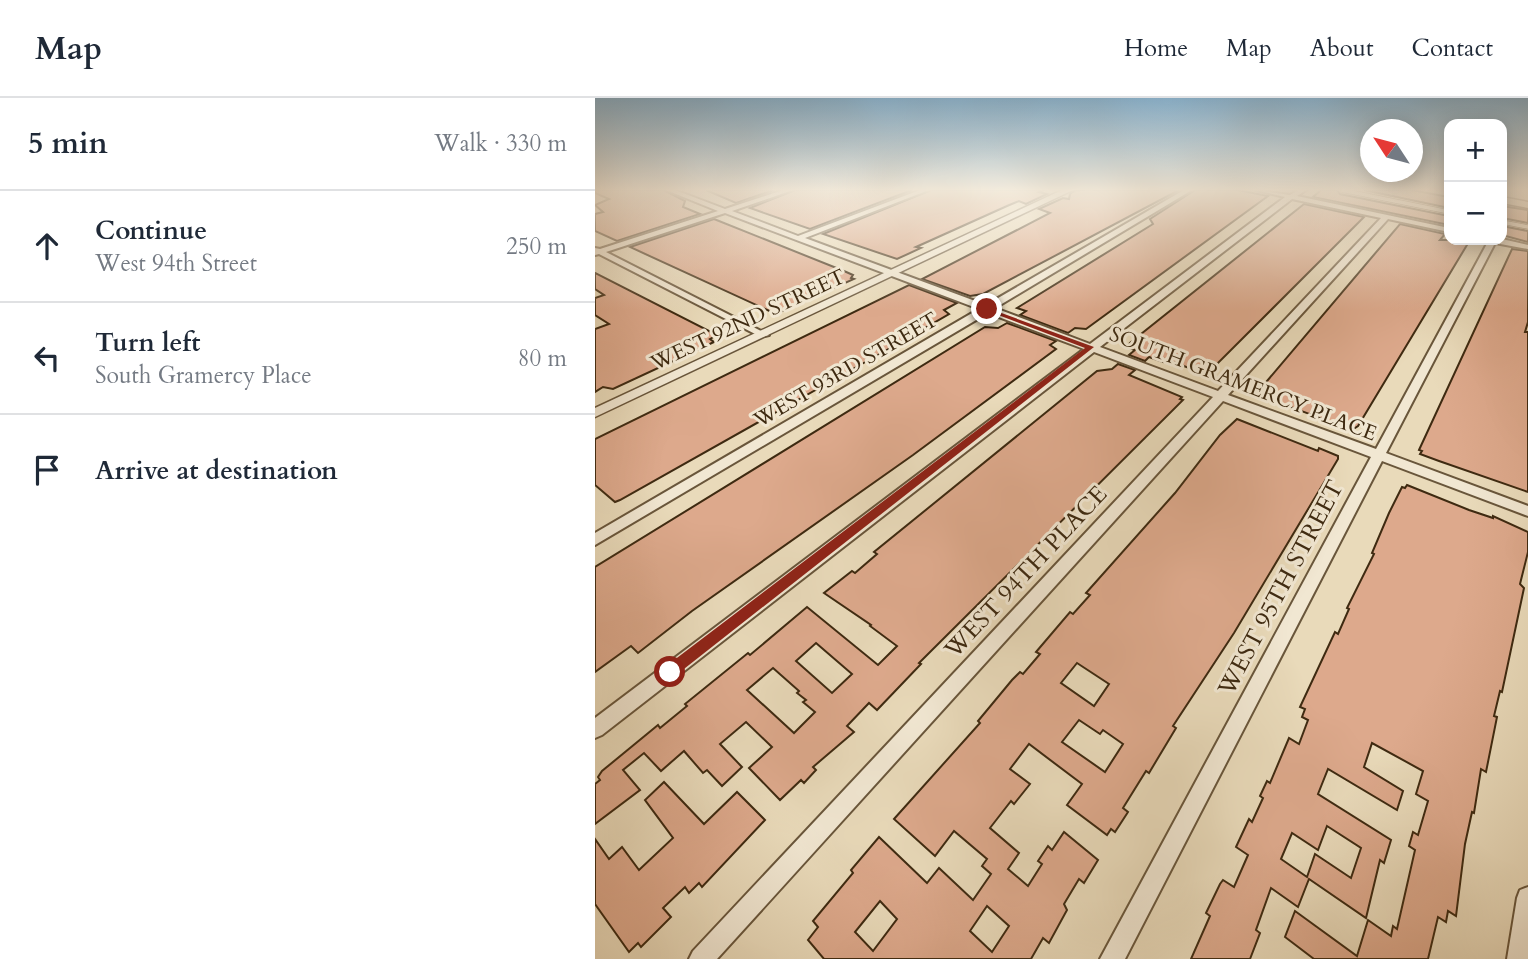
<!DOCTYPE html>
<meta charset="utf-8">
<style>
:root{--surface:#fff;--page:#f2f2f3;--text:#1f2937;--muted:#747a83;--line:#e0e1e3}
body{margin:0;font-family:Cardo,serif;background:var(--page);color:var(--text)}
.controls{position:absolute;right:21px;top:21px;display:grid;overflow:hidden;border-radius:14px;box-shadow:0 4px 18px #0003}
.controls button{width:63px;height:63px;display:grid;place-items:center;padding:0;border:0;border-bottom:2px solid var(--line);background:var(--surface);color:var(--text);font:35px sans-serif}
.compass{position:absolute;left:765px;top:21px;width:63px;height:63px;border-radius:50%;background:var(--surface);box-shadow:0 4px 18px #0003;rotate:306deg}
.stop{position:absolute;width:21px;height:21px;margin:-16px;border:5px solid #8f2418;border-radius:50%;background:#fff}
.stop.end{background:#8f2418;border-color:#fff;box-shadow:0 2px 7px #0008}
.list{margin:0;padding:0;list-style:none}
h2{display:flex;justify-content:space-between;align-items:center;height:91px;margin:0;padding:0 28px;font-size:30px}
h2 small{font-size:23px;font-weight:400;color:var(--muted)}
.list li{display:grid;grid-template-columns:46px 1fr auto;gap:21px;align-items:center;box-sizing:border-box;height:112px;padding:0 28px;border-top:2px solid var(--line)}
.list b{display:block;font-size:26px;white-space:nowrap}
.list p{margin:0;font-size:23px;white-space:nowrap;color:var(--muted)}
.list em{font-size:23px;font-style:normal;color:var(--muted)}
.icon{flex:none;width:38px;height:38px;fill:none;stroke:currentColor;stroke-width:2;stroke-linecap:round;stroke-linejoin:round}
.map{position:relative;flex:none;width:933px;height:861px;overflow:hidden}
header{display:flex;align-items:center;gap:42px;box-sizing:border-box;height:98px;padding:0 35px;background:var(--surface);border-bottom:2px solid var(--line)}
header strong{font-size:33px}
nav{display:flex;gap:38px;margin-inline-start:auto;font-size:24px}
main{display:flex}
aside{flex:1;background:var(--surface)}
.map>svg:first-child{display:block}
.building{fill:#dda98c;stroke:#3e2a11;stroke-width:2;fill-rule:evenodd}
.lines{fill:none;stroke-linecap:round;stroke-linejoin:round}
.service-casing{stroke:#69563b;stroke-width:5}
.minor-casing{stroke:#69563b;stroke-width:4}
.tertiary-casing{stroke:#69563b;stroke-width:3}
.primary-casing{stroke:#3e2a11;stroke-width:3}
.service{stroke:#f1e7d2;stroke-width:3.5}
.minor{fill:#f1e7d2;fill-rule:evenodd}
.tertiary{fill:#f1e7d2;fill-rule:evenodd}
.primary{fill:#e9daba;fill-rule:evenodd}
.route{fill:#8f2418}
.labels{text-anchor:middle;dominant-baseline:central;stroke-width:6;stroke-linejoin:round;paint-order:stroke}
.far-street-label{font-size:21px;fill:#3e2a11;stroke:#f1e7d2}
.street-label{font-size:24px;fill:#3e2a11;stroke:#f1e7d2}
</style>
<header>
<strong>Map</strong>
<nav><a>Home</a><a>Map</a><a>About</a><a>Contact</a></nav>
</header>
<main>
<aside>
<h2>5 min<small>Walk · 330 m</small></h2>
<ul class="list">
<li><svg class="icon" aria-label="ahead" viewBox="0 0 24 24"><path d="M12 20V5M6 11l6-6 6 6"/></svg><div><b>Continue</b><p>West 94th Street</p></div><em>250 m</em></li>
<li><svg class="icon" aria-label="left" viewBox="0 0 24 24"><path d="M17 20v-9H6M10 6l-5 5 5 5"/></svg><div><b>Turn left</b><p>South Gramercy Place</p></div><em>80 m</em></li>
<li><svg class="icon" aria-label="arrive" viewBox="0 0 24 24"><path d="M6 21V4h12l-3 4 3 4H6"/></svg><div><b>Arrive at destination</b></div></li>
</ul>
</aside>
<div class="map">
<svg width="933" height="861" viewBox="0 0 933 861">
<rect width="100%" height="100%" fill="#e9daba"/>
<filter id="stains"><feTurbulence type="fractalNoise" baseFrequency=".00286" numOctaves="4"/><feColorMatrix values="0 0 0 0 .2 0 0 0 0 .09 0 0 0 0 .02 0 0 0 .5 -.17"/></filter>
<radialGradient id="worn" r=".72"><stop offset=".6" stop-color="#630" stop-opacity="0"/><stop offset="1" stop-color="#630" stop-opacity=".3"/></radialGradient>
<g class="building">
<polygon points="0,92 69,92 90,103 88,109 105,116 22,143 0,133 0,116 8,114 0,107 14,101 0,95"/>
<polygon points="111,92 179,92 141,105"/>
<polygon points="200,92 317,92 215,131 155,110"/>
<polygon points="336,92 449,92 444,94 452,96 431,106 424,103 412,108 321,149 326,150 302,161 228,136"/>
<polygon points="480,92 584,92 388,196 375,198 327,181 455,115 444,111 468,100 474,101 475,96"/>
<polygon points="600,92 643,92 673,98 491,231 480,230 473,235 425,217 431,213 422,210 558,126 555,121"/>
<polygon points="726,92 742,92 745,96 854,118 854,127 718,99"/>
<polygon points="769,92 817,92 854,99 854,110"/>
<polygon points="709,106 769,119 614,274 610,276 570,261 568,264 554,259 550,263 534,257 540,252 531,249 536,244"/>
<polygon points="907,108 933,112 933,125 907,120"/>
<polygon points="119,121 249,173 258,177 256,180 259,181 181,216 35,149"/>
<polygon points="805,126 850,136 845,142 875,142 763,328 757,332 661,296"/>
<polygon points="907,128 933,133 933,144 907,137"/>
<polygon points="917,151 933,153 933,224 930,234 933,234 933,394 844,363 825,356 827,353 824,352"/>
<polygon points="0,175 122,237 115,241 119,244 18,291 8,289 0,294 0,231 14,226 0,217 0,200 9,197 0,191"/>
<polygon points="314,187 362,205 349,212 354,216 297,249 25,402 20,404 0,387 0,341"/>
<polygon points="412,225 461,243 455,247 461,251 318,357 97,513 43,555 36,548 0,574 0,469 390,229 403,230"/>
<path d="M523 266 540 272 534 277 587 299 585 301 588 302 324 565 326 566 282 612 274 605 252 628 259 634 218 669 221 672 209 685 206 682 185 702 154 670 177 649 151 624 125 646 147 669 127 688 112 672 108 675 89 653 66 673 49 655 28 672 45 692 0 726V686L5 682 3 679 7 673 63 627 65 630 92 608 90 606 153 555 155 557 212 509 283 567 302 548 275 528 276 527 229 495 257 473 260 475 282 456 279 454 502 273 517 271ZM221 545 257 576 237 595 201 563ZM178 570 204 593 202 595 211 602 208 604 220 614 199 635 152 592Z"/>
<path d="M642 321 723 353 724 350 743 358V361L639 535 578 628 581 630 554 675 551 673 528 710 533 714 520 734 516 731 512 737 472 707 487 686 434 646 415 671 435 686 419 706 416 703 395 730 424 755 413 771 433 788 447 766 443 763 453 748 457 752 469 734 503 762 489 785 484 781 469 806 472 812 454 845 448 840 436 861H229L213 842 223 829 218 823 258 775 256 772 284 739 332 785 344 770 378 802 396 776 387 768 392 761 359 733 340 758 299 721 385 625 383 623 417 582 425 574 428 576 445 556 441 554 475 514 478 516 495 497 491 495 580 395 625 337ZM482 565 514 586 499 608 466 585ZM484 622 505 636 508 632 528 646 510 674 467 644ZM285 803 302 821 278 853 260 834ZM392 808 414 828 397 854 375 833Z"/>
<path d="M812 387 874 412 898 420V418L933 434V454L925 486 929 490 907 594 905 593 899 618 902 619 891 674 886 671 879 715 877 714 870 746 861 818 853 813 851 824 843 819 833 861H719L690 839 700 813 762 858 773 822 796 838 798 828 802 831 820 752 814 748 818 734 823 737 833 703 821 696 828 673 777 645 769 669 808 693 802 712 733 671 723 696 796 742 789 765 785 762 771 820 714 781 703 809 676 790 661 832 665 835 655 861H596L615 818 611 815 625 786 628 782 639 789 653 757 641 749 654 721 657 724 668 700 665 698 672 683 675 685 694 640 704 646 713 622 707 619 710 611 705 609 740 534 743 536 754 511 752 510 779 456 777 455 794 415 807 389 810 390ZM732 728 766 750 756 780 720 756 712 779 686 761 697 735 723 752Z"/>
<polygon points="69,684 109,726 142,694 170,722 107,789 104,785 94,795 90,789 68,810 76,819 46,849 43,845 34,854 0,806 0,741 14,761 27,749 44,772 78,740 50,702"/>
</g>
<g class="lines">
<g class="service-casing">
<g id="service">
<polyline points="746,92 854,114"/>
<polyline points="907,124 933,129"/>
</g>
</g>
<g class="minor-casing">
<g id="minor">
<path d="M71 92H80L130 111 188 92H198L137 113 203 138 325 92H334L210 140 391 207 589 92H597L400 210 495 246 690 99 661 92 695 97 703 92H711L702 98 854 130V134L793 121 633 297 781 351 894 142 907 141 933 147V151L900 145 791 355 933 408V418L787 363 530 861H505L776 359 628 303 122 861H94L98 853 618 299 499 254 7 637 0 640V620L489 251 393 215 0 447V435L384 211 130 115 11 154 174 237 166 239 4 156 0 157V150L5 151 123 113ZM697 101 786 120 623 293 505 249Z"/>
<polygon points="933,789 933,861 912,861 922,800 925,792"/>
</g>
</g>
<g class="tertiary-casing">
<polygon id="tertiary" points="467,92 478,92 0,319 0,310"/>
</g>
<g class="primary-casing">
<polygon id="primary" points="907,99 933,104 933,110 907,105"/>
</g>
<use href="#service" class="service"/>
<use href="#minor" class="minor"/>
<use href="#tertiary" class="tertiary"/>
<use href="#primary" class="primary"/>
</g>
<linearGradient id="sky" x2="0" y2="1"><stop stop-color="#89b6d5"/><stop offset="0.43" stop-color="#f5eee0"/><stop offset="1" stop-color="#f5eee0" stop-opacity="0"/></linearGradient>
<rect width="933" height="213" fill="url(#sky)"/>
<polygon class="route" points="390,209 499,249 80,578 70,578 70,569 490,250 390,212"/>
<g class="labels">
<g class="far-street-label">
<text transform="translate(153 222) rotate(-25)">WEST 92ND STREET</text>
<text transform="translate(251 272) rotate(-30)">WEST 93RD STREET</text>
<text transform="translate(648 286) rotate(21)">SOUTH GRAMERCY PLACE</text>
</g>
<g class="street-label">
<text transform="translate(431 474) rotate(-47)">WEST 94TH PLACE</text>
<text transform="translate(686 490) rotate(-62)">WEST 95TH STREET</text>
</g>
</g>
<rect width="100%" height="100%" filter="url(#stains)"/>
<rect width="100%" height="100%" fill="url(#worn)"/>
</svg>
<div class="controls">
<button>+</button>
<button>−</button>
</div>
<svg class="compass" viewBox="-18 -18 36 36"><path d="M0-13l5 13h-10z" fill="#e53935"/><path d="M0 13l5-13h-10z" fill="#747a83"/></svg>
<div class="stop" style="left:75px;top:574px"></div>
<div class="stop end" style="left:392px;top:211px"></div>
</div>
</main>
